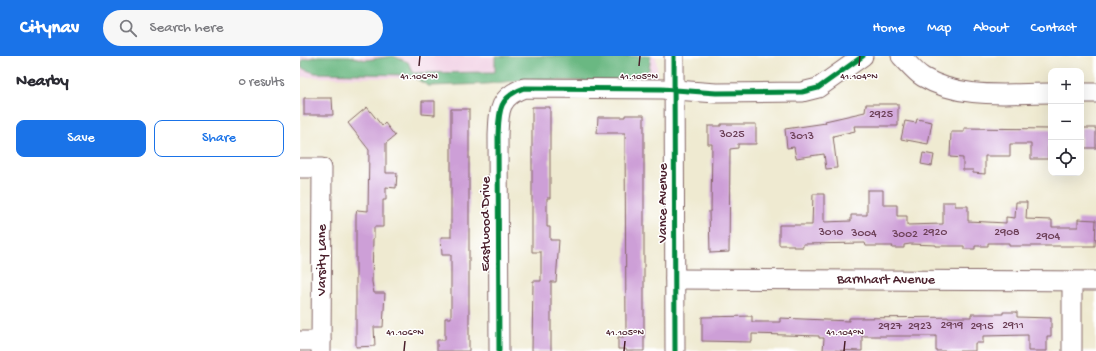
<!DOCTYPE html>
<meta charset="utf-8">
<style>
:root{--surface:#fff;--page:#f7f7f7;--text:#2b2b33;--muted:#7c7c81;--line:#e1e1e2;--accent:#1a73e8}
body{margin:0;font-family:"Gochi Hand",sans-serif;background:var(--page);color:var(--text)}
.controls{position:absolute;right:12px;top:12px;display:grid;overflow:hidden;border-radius:8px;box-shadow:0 4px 16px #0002}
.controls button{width:36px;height:36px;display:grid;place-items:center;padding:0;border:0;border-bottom:1px solid var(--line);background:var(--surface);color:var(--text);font:20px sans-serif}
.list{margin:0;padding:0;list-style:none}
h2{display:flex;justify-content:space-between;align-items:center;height:52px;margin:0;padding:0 16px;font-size:17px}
h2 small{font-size:13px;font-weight:400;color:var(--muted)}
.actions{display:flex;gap:8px;padding:12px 16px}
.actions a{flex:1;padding:9px 0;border:1px solid var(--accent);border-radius:8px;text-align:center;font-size:14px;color:var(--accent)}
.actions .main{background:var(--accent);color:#fff}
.icon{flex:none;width:22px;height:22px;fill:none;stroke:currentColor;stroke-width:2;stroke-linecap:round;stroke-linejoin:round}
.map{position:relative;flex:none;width:796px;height:295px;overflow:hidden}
header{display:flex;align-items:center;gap:24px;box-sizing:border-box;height:56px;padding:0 20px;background:var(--accent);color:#fff}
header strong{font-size:19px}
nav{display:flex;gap:22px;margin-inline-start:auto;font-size:14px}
.search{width:280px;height:36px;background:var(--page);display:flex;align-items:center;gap:10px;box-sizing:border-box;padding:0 14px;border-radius:22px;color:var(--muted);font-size:15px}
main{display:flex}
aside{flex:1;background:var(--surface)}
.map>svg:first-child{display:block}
.built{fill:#f1d0e4}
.forest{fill:#6ab882;stroke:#5a6c56}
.building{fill:#cd9fd7}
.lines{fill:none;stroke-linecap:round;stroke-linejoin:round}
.minor-casing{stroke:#846665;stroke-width:21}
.minor{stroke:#fff;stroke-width:19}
.cycleway-casing{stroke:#fff;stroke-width:8}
.cycleway{stroke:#00873e;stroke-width:5}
.ticks{fill:none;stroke:#4a1f2b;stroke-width:1.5}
.labels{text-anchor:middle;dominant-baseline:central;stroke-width:3;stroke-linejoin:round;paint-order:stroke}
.number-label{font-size:12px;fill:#6b3f56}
.street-label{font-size:14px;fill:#4a1f2b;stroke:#fff}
.ticks-label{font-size:10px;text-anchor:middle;fill:#4a1f2b;stroke:#fff;stroke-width:3;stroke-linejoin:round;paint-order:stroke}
</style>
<header>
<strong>Citynav</strong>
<div class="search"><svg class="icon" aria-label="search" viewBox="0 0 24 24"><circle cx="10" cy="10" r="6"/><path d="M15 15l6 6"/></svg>Search here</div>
<nav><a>Home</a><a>Map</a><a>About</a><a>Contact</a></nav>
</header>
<main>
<aside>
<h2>Nearby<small>0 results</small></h2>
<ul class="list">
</ul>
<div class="actions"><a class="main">Save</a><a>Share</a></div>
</aside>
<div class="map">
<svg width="796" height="295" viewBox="0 0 796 295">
<rect width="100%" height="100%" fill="#fff"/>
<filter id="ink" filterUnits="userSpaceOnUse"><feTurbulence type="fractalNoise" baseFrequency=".025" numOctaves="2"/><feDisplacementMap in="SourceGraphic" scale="8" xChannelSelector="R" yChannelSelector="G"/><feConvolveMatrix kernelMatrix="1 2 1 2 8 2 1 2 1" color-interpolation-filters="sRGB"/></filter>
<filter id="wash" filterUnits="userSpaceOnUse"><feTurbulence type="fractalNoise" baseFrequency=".012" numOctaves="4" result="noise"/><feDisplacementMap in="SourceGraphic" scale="16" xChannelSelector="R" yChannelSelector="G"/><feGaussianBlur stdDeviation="0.9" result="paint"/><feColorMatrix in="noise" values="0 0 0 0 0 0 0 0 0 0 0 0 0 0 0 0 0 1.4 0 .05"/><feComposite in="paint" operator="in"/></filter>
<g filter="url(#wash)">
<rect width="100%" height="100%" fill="#efead1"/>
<polygon class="built" points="0,0 356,0 358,25 0,21"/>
<polygon class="forest" points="18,0 49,0 66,4 93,0 108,6 113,17 195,16 195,0 351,0 349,14 334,26 221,24 186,28 129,30 109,19 15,17 1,12 2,4"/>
<g id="blocks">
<g class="building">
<polygon points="4,42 32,42 33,59 4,59"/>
<polygon points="122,45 135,45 135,59 122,58"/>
<polygon points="566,48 598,48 598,70 554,70 555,75 533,80 537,112 526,113 524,98 496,102 494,91 487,92 485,73 526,67 525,65 565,56"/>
<polygon points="67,51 82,70 85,67 95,80 86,87 86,117 97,117 96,132 86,131 86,144 83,144 83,171 74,171 74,182 73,182 72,226 74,237 85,237 83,271 74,271 75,290 56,291 56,159 57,154 68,155 69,94 48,67"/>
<polygon points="232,51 250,51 250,142 247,142 247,171 250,171 250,184 259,184 256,226 251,226 251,295 232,295 233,225 241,225 241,196 232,196"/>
<polygon points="151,53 169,53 169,295 137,295 137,284 145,284 145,262 151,262 151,199 142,199 141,181 151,181"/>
<polygon points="325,59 344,59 344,295 326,295 326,293 318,293 318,281 326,281 325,77 297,77 298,61 325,61"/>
<polygon points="617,63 632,66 628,88 601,83 605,65 616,67"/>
<polygon points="421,68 456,68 456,88 438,88 438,92 430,93 429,196 410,197 409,155 411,155 412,88 408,88 408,70 421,70"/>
<polygon points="664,72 751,73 751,91 748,91 748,103 731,103 731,88 710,88 710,100 685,100 685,118 673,117 673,114 663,114 663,102 650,101 651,76 664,76"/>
<rect x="781" y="72" width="15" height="20"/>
<polygon points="623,97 634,99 632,110 621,108"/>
<polygon points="567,134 583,134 583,149 597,149 597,160 607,160 607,169 643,168 643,146 655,146 655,150 668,150 668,165 706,167 706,161 715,162 716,146 727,146 726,163 752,164 752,171 778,171 778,163 796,164 795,190 709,190 709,187 688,187 688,190 675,190 675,193 664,193 664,190 636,190 636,189 610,188 604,189 604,192 592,192 593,190 566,190 565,187 503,188 503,191 493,191 493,189 479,189 479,169 512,169 513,138 524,138 524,166 551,165 551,159 567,159"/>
<polygon points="703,256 717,256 717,261 751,262 751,280 747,280 747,295 728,295 728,279 683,280 683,287 675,287 675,295 636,295 636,280 562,280 562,295 523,294 524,282 519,282 519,280 452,278 452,286 402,285 402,261 452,260 452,266 480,266 480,262 549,265 549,262 671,261 671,258 703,258"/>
</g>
</g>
</g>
<g filter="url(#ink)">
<use href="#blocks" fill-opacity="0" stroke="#846665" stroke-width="1"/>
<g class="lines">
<g class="minor-casing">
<g id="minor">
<polyline points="374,0 375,295"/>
<path d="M601 0C608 7 615 16 623 21 661 44 709 37 751 37"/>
<polyline points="781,37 796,37"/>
<polyline points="0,112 22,112 21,295"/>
<path id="s1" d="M375 223 796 225"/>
<polyline points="0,285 21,285"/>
<path d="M199 295 198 80C199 56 198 41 224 32L362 33 416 37 502 36 518 32 563 0"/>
<polyline points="772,295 772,225"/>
</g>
</g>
<use href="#minor" class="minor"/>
<g class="cycleway-casing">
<g id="cycleway">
<polyline points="374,0 375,295"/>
<path d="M199 295 198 80C199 56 198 41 224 32L362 33 416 37 502 36 518 32 563 0"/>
</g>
</g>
<use href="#cycleway" class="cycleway"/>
</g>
</g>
<path class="ticks" d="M119 10 120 0M339 10 340 0M559 10 560 0M104 295 105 285M324 295 325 285M544 295 545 285"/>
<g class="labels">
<g class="number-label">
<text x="581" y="59">2925</text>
<text x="432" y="79">3025</text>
<text x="502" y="81">3013</text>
<text x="531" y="177">3010</text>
<text x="635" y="177">2920</text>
<text x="707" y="177">2908</text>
<text x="564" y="178">3004</text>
<text x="605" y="179">3002</text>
<text x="748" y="181">2904</text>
<text x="652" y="270">2919</text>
<text x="713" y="270">2911</text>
<text x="590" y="271">2927</text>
<text x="620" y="271">2923</text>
<text x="682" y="271">2915</text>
</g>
<g class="street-label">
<text transform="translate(363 147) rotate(-90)">Vance Avenue</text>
<text transform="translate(186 168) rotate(-90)">Eastwood Drive</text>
<text transform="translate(22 204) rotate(-90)">Varsity Lane</text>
<text stroke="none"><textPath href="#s1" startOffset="211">Barnhart Avenue</textPath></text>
</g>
</g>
<g class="ticks-label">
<text x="119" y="23">41.106°N</text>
<text x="339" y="23">41.105°N</text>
<text x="559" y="23">41.104°N</text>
<text x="105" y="279">41.106°N</text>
<text x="325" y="279">41.105°N</text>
<text x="545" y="279">41.104°N</text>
</g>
</svg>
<div class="controls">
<button>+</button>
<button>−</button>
<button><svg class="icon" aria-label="locate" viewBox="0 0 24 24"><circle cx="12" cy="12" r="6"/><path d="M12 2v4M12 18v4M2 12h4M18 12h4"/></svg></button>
</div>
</div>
</main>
